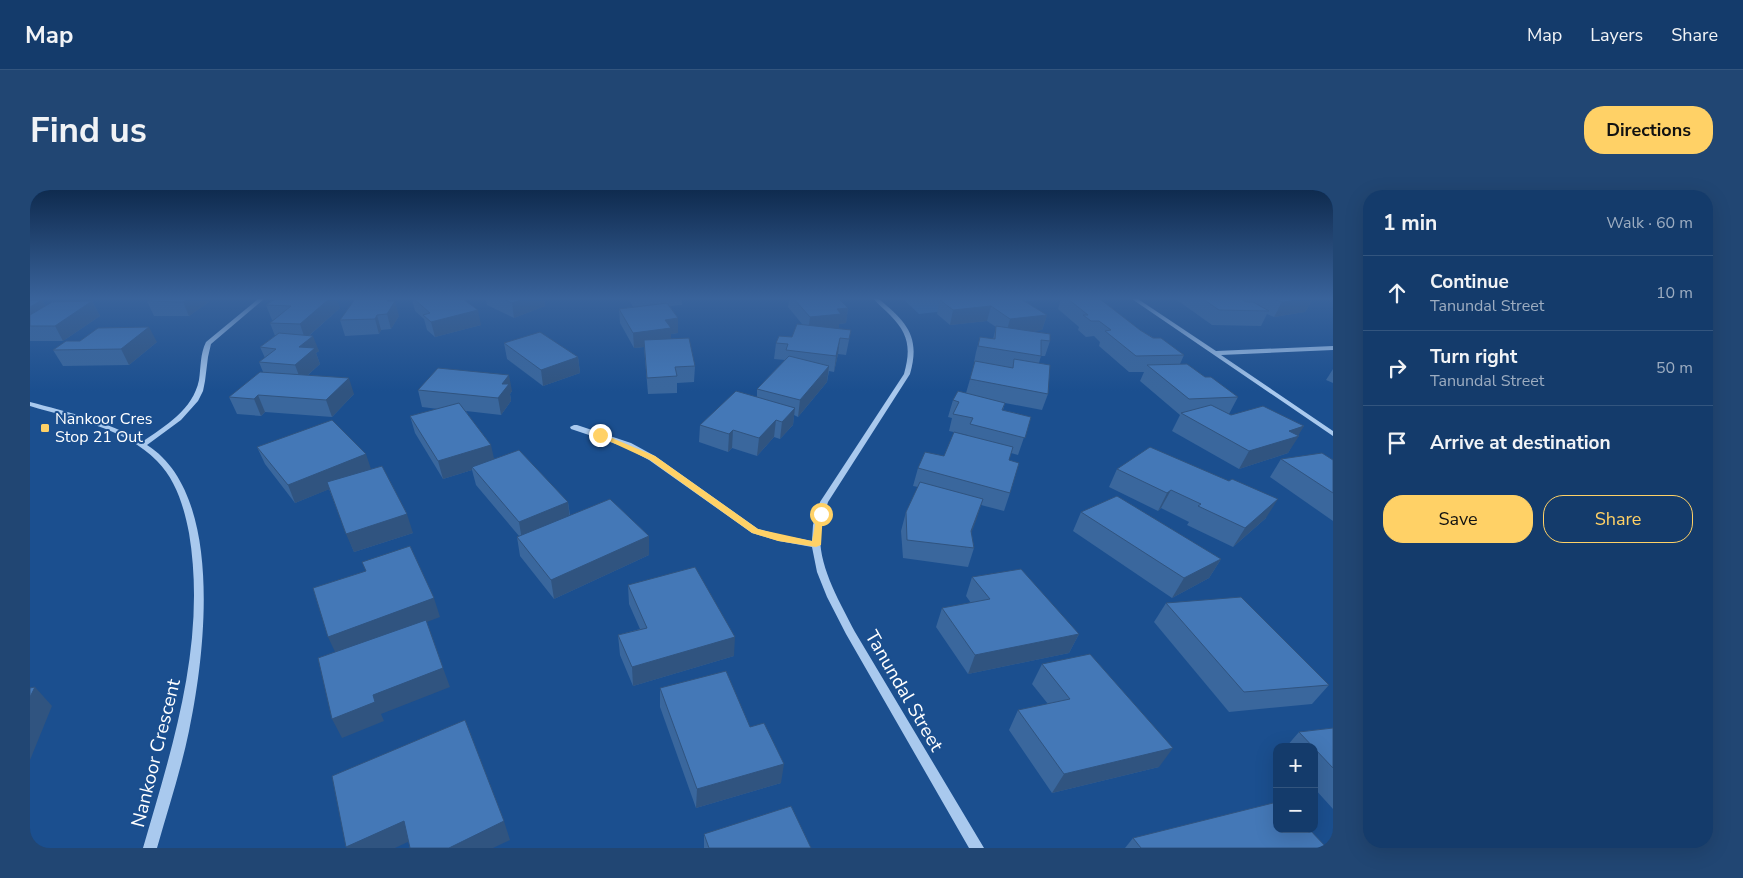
<!DOCTYPE html>
<meta charset="utf-8">
<style>
:root{--surface:#143b6b;--page:#214673;--text:#f1f3f6;--muted:#9dadc1;--line:#33557e;--accent:#ffd166}
body{margin:0;font-family:"Nunito Sans",sans-serif;background:var(--page);color:var(--text)}
.controls{position:absolute;right:15px;bottom:15px;display:grid;overflow:hidden;border-radius:10px;box-shadow:0 5px 20px #0002}
.controls button{width:45px;height:45px;display:grid;place-items:center;padding:0;border:0;border-bottom:1px solid var(--line);background:var(--surface);color:var(--text);font:25px sans-serif}
.stop{position:absolute;width:15px;height:15px;margin:-11px;border:4px solid #ffd166;border-radius:50%;background:#fff}
.stop.end{background:#ffd166;border-color:#fff;box-shadow:0 1px 5px #0008}
.list{margin:0;padding:0;list-style:none}
h2{display:flex;justify-content:space-between;align-items:center;height:65px;margin:0;padding:0 20px;font-size:21px}
h2 small{font-size:16px;font-weight:400;color:var(--muted)}
.list li{display:grid;grid-template-columns:32px 1fr auto;gap:15px;align-items:center;box-sizing:border-box;height:75px;padding:0 20px;border-top:1px solid var(--line)}
.list b{display:block;font-size:19px;white-space:nowrap}
.list p{margin:0;font-size:16px;white-space:nowrap;color:var(--muted)}
.list em{font-size:16px;font-style:normal;color:var(--muted)}
.actions{display:flex;gap:10px;padding:15px 20px}
.actions a{flex:1;padding:11px 0;border:1px solid var(--accent);border-radius:20px;text-align:center;font-size:18px;color:var(--accent)}
.actions .main{background:var(--accent);color:#111}
.icon{flex:none;width:28px;height:28px;fill:none;stroke:currentColor;stroke-width:2;stroke-linecap:round;stroke-linejoin:round}
.map{position:relative;flex:none;width:1303px;height:658px;overflow:hidden;border-radius:20px}
header{display:flex;align-items:center;gap:30px;box-sizing:border-box;height:70px;padding:0 25px;background:var(--surface);border-bottom:1px solid var(--line)}
header strong{font-size:24px}
nav{display:flex;gap:28px;margin-inline-start:auto;font-size:18px}
.intro{display:flex;align-items:center;justify-content:space-between;box-sizing:border-box;height:120px;padding:0 30px}
h1{margin:0;font-size:35px}
.button{padding:12px 22px;border-radius:20px;background:var(--accent);color:#111;font-size:18px;font-weight:700}
main{display:flex;gap:30px;padding:0 30px}
aside{flex:1;background:var(--surface);border-radius:20px;box-shadow:0 5px 20px #0002}
.map>svg:first-child{display:block}
.green{fill:#2e69ad}
.lines{fill:none;stroke-linecap:round;stroke-linejoin:round}
.minor{fill:#a9c9ee;fill-rule:evenodd}
.wall{fill:#3a679d}
.shaded-wall{fill:#305480}
.building{fill:#4478b7;stroke:#305480}
.route{fill:#ffd166}
.poi-dot{fill:#ffd166;stroke:#1b4f8f;stroke-width:2}
.labels{text-anchor:middle;dominant-baseline:central;stroke-width:4;stroke-linejoin:round;paint-order:stroke}
.poi-label{font-size:16px;fill:#fff;stroke:#1b4f8f;text-anchor:start}
.near-street-label{font-size:19px;fill:#fff;stroke:#1b4f8f}
</style>
<header>
<strong>Map</strong>
<nav><a>Map</a><a>Layers</a><a>Share</a></nav>
</header>
<div class="intro"><h1>Find us</h1><a class="button">Directions</a></div>
<main>
<div class="map">
<svg width="1303" height="658" viewBox="0 0 1303 658">
<rect width="100%" height="100%" fill="#1b4f8f"/>
<polygon class="green" points="873,109 1017,109 889,124"/>
<g class="lines">
<g class="minor">
<path d="M228 109H234L181 154 178 167 175 191 173 201 168 211 151 230 117 255C195 304 175 465 159 541 151 580 138 619 127 658H113C143 555 177 451 159 343 154 317 146 290 127 271 95 238 43 229 0 216V212C37 222 78 231 112 252 135 236 163 220 169 190 171 177 170 164 176 152Z"/>
<path d="M844 109H849C876 132 891 146 880 184L798 312C796 319 793 327 791 335 785 372 809 410 825 442L954 658H939L816 444 797 407 787 382 782 357 749 351 722 343 619 270 595 257 541 239 540 237 544 235H547L601 253 625 266 728 339 750 345 782 351 783 335 790 312 874 184C881 159 879 144 860 125 855 120 848 114 844 109Z"/>
<polygon points="1102,109 1108,109 1186,161 1303,156 1303,160 1191,165 1303,241 1303,246"/>
</g>
</g>
<g class="wall">
<polygon points="121,109 183,109 159,126 124,126 117,111"/>
<polygon points="382,109 433,109 451,135 405,147 397,140 394,129 385,121"/>
<polygon points="456,109 514,109 515,116 484,128 457,115"/>
<polygon points="599,109 652,109 652,115 640,116 648,128 648,143 641,144 641,149 665,176 664,192 647,193 647,203 618,204 614,157 604,158 590,133 589,119 603,117"/>
<polygon points="759,109 809,109 818,118 816,133 809,134 809,139 821,140 816,165 808,164 804,182 799,181 797,192 768,227 764,225 763,235 750,249 744,247 727,266 702,258 698,262 669,252 670,235 727,207 727,199 755,170 744,169 746,153 762,147 772,134 758,117"/>
<polygon points="919,109 1017,125 1012,140 1003,141 1020,151 1015,166 1011,166 1009,173 1018,204 1012,220 975,213 973,220 1001,227 988,265 981,263 979,270 980,303 974,321 951,315 941,343 944,358 938,377 873,368 871,341 876,322 888,297 883,296 888,278 914,266 937,245 919,241 922,228 918,227 923,210 936,203 945,172 944,172 946,162 950,147 963,149 966,137 957,131 920,135 907,124 910,110"/>
<polygon points="1031,109 1070,109 1110,140 1154,165 1150,174 1175,187 1208,207 1199,224 1198,224 1268,245 1258,263 1209,279 1142,241 1150,225 1110,191 1114,182 1099,182 1069,156 1070,152 1064,146 1056,147 1048,140 1049,137 1028,119"/>
<polygon points="1147,109 1283,109 1275,122 1244,127 1237,124 1231,136 1182,135 1147,110"/>
<polygon points="0,110 12,110 16,116 62,111 70,126 33,151 0,151"/>
<polygon points="364,111 369,126 361,139 351,140 349,144 315,146 310,130"/>
<polygon points="236,115 310,118 280,145 289,161 286,163 290,174 278,185 324,204 302,227 235,222 231,226 207,224 199,207 233,182 229,172 235,168 230,157 245,146 240,133 244,130 242,130"/>
<polygon points="127,152 99,175 33,176 23,160"/>
<polygon points="474,153 548,167 550,183 513,196 477,169"/>
<polygon points="1303,179 1303,193 1296,190"/>
<polygon points="388,200 482,201 480,204 481,211 471,225 436,221 464,269 538,312 540,325 619,346 619,365 524,409 490,366 487,347 489,346 446,295 442,280 413,289 385,243 380,226 408,219 392,217"/>
<polygon points="227,257 341,279 383,343 324,362 299,299 265,313 235,274"/>
<polygon points="1251,269 1303,270 1303,331 1240,287"/>
<polygon points="1087,279 1236,328 1203,357 1157,335 1159,332 1131,318 1128,321 1079,297"/>
<polygon points="1051,322 1191,369 1179,388 1142,408 1043,341"/>
<polygon points="942,387 1049,444 1039,463 938,484 906,437 912,418 941,413 936,406"/>
<polygon points="598,395 704,466 603,496 590,465 588,445 610,439 599,414"/>
<polygon points="1136,413 1299,495 1282,514 1199,522 1124,432"/>
<polygon points="1012,474 1129,577 1022,603 979,540 988,520 1018,514 1002,494"/>
<polygon points="630,498 720,537 751,593 666,618 630,517"/>
<polygon points="1303,538 1303,619 1284,598 1284,557 1256,557 1269,542"/>
<polygon points="674,644 781,658 674,658"/>
<polygon points="1103,648 1297,658 1095,658"/>
</g>
<g class="shaded-wall">
<polygon points="157,109 183,109 159,126 153,112"/>
<polygon points="299,109 307,109 310,118 275,149 270,134"/>
<polygon points="358,109 363,109 364,112 365,111 369,126 361,139 357,124 357,111"/>
<polygon points="494,109 514,109 515,116 484,128 482,113"/>
<polygon points="1278,109 1283,109 1275,122 1244,127 1252,112"/>
<polygon points="12,110 21,125 0,136 0,117"/>
<polygon points="62,111 70,126 33,151 25,136"/>
<polygon points="961,116 957,131 920,135 923,120"/>
<polygon points="818,118 816,133 809,134 809,139 778,142 780,127 807,119"/>
<polygon points="448,120 451,135 405,147 401,132"/>
<polygon points="347,125 351,140 349,144 345,129"/>
<polygon points="1017,125 1012,140 976,144 980,129"/>
<polygon points="648,128 648,143 641,144 641,154 614,150 614,157 604,158 603,143 635,130"/>
<polygon points="119,137 127,152 99,175 91,159"/>
<polygon points="283,146 289,161 286,163 290,174 271,191 265,175 269,157"/>
<polygon points="810,148 808,164 804,182 806,166"/>
<polygon points="548,167 550,183 513,196 511,180"/>
<polygon points="799,176 797,192 768,227 770,210"/>
<polygon points="479,185 482,201 480,204 481,211 471,225 468,208 472,194"/>
<polygon points="319,188 324,204 302,227 296,210"/>
<polygon points="228,205 235,222 231,226 224,209"/>
<polygon points="765,218 763,235 750,249 752,232"/>
<polygon points="746,230 744,247 727,266 729,248"/>
<polygon points="1274,236 1268,246 1269,246 1258,263 1209,279 1219,261 1259,241"/>
<polygon points="703,240 702,258 698,262 699,244"/>
<polygon points="461,255 465,273 442,277 442,280 413,289 408,271"/>
<polygon points="336,264 342,282 265,313 258,295"/>
<polygon points="1141,300 1131,318 1128,321 1137,303"/>
<polygon points="953,309 947,328 935,360 941,341"/>
<polygon points="1248,309 1236,328 1203,357 1215,338"/>
<polygon points="538,312 540,330 492,350 489,332"/>
<polygon points="377,324 383,343 324,362 316,344"/>
<polygon points="619,346 619,365 524,409 521,390"/>
<polygon points="1191,369 1179,388 1142,408 1154,388"/>
<polygon points="404,408 410,427 307,466 298,447"/>
<polygon points="1049,444 1039,463 938,484 945,465"/>
<polygon points="705,447 704,466 603,496 602,477"/>
<polygon points="413,478 420,497 351,524 354,531 312,548 302,529 343,505"/>
<polygon points="5,497 22,516 0,570 0,507"/>
<polygon points="1143,558 1129,577 1022,603 1034,584"/>
<polygon points="754,574 751,593 666,618 667,599"/>
<polygon points="374,631 382,650 365,658 317,658 316,657"/>
<polygon points="474,631 480,650 463,658 419,658"/>
</g>
<g class="building">
<polygon points="121,109 157,109 153,112 117,111"/>
<polygon points="245,109 299,109 270,134 240,133 261,116 236,115"/>
<polygon points="325,109 358,109 357,111 365,111 357,124 347,125 345,129 310,130"/>
<polygon points="384,109 433,109 448,120 401,132 393,125 400,123"/>
<polygon points="473,109 494,109 482,113"/>
<polygon points="764,109 809,109 818,118 807,119 811,124 780,127"/>
<polygon points="919,109 991,109 1017,125 980,129 961,116 923,120 910,110"/>
<polygon points="1038,109 1070,109 1110,140 1123,148 1131,148 1154,165 1106,166 1075,141 1081,140 1069,131 1061,131 1053,125 1058,125"/>
<polygon points="1173,109 1211,109 1216,112 1223,112 1239,121 1189,120"/>
<polygon points="1243,109 1278,109 1252,112"/>
<polygon points="0,110 12,110 0,117"/>
<polygon points="62,111 25,136 0,136 0,125 22,112"/>
<polygon points="637,113 648,128 635,130 641,138 603,143 589,119"/>
<polygon points="767,134 821,140 819,149 810,148 806,166 756,160 758,154 746,153 749,146 762,147"/>
<polygon points="966,136 1020,144 1020,151 1011,150 1011,166 948,156 950,147 965,149"/>
<polygon points="119,137 91,159 23,160 36,151 50,151 68,138"/>
<polygon points="510,142 548,167 511,180 474,153"/>
<polygon points="249,143 283,146 269,157 285,158 265,175 229,172 246,159 230,157"/>
<polygon points="659,148 665,176 645,177 647,186 617,188 614,150"/>
<polygon points="759,166 799,176 770,210 727,199"/>
<polygon points="984,169 1020,175 1018,204 940,189 945,171 983,178"/>
<polygon points="1157,174 1175,187 1181,187 1208,207 1159,209 1117,175"/>
<polygon points="408,178 479,185 472,194 479,194 468,208 388,200"/>
<polygon points="230,182 319,188 296,210 228,205 224,209 199,207"/>
<polygon points="706,201 765,218 752,232 746,230 729,248 703,240 699,244 670,235"/>
<polygon points="928,201 975,213 972,220 1001,227 995,248 940,234 943,228 923,224 929,212 923,210"/>
<polygon points="429,213 461,255 408,271 380,226"/>
<polygon points="1181,215 1201,225 1233,216 1274,236 1259,241 1269,246 1219,261 1151,223"/>
<polygon points="302,230 336,264 258,295 227,257"/>
<polygon points="924,242 983,257 979,270 989,273 980,303 888,278 895,262 914,266"/>
<polygon points="1120,257 1199,291 1202,289 1248,309 1215,338 1168,316 1171,314 1141,300 1137,303 1087,279"/>
<polygon points="489,260 538,312 489,332 442,277"/>
<polygon points="1292,263 1303,270 1303,303 1251,269"/>
<polygon points="352,276 377,324 316,344 297,292"/>
<polygon points="890,292 953,309 941,341 944,358 877,350 876,322"/>
<polygon points="1087,306 1191,369 1154,388 1051,322"/>
<polygon points="580,309 619,346 521,390 487,347"/>
<polygon points="380,356 404,408 298,447 283,398 336,381 332,372"/>
<polygon points="665,377 705,447 602,477 588,445 617,438 598,395"/>
<polygon points="991,379 1049,444 945,465 912,418 960,409 942,387"/>
<polygon points="1211,407 1299,495 1214,502 1136,413"/>
<polygon points="396,430 413,478 343,505 345,512 302,529 288,468"/>
<polygon points="1060,464 1143,558 1034,584 988,520 1040,509 1012,474"/>
<polygon points="696,481 720,537 734,533 754,574 667,599 630,498"/>
<polygon points="5,497 0,507 0,498"/>
<polygon points="435,530 474,631 419,658 380,658 374,631 316,657 302,586"/>
<polygon points="1303,538 1303,578 1269,542"/>
<polygon points="1247,612 1247,639 1279,639 1297,658 1111,658 1103,648"/>
<polygon points="761,616 781,658 679,658 674,644"/>
</g>
<linearGradient id="sky" x2="0" y2="1"><stop stop-color="#0f2b4f"/><stop offset="0.54" stop-color="#39639b"/><stop offset="1" stop-color="#39639b" stop-opacity="0"/></linearGradient>
<rect width="1303" height="201" fill="url(#sky)"/>
<polygon class="route" points="570,243 625,266 728,339 782,351 787,324 793,322 791,355 786,357 748,351 722,343 620,270 568,246"/>
<rect class="poi-dot" x="10" y="233" width="10" height="10" rx="2.5"/>
<g class="labels">
<g class="poi-label">
<text x="25" y="229">Nankoor Cres<tspan x="25" dy="18">Stop 21 Out</tspan></text>
</g>
<g class="near-street-label">
<text transform="translate(874 501) rotate(60)">Tanundal Street</text>
<text transform="translate(126 563) rotate(-76)">Nankoor Crescent</text>
</g>
</g>
</svg>
<div class="controls">
<button>+</button>
<button>−</button>
</div>
<div class="stop" style="left:791px;top:324px"></div>
<div class="stop end" style="left:570px;top:245px"></div>
</div>
<aside>
<h2>1 min<small>Walk · 60 m</small></h2>
<ul class="list">
<li><svg class="icon" aria-label="ahead" viewBox="0 0 24 24"><path d="M12 20V5M6 11l6-6 6 6"/></svg><div><b>Continue</b><p>Tanundal Street</p></div><em>10 m</em></li>
<li><svg class="icon" aria-label="right" viewBox="0 0 24 24"><path d="M7 20v-9h11M14 6l5 5-5 5"/></svg><div><b>Turn right</b><p>Tanundal Street</p></div><em>50 m</em></li>
<li><svg class="icon" aria-label="arrive" viewBox="0 0 24 24"><path d="M6 21V4h12l-3 4 3 4H6"/></svg><div><b>Arrive at destination</b></div></li>
</ul>
<div class="actions"><a class="main">Save</a><a>Share</a></div>
</aside>
</main>
